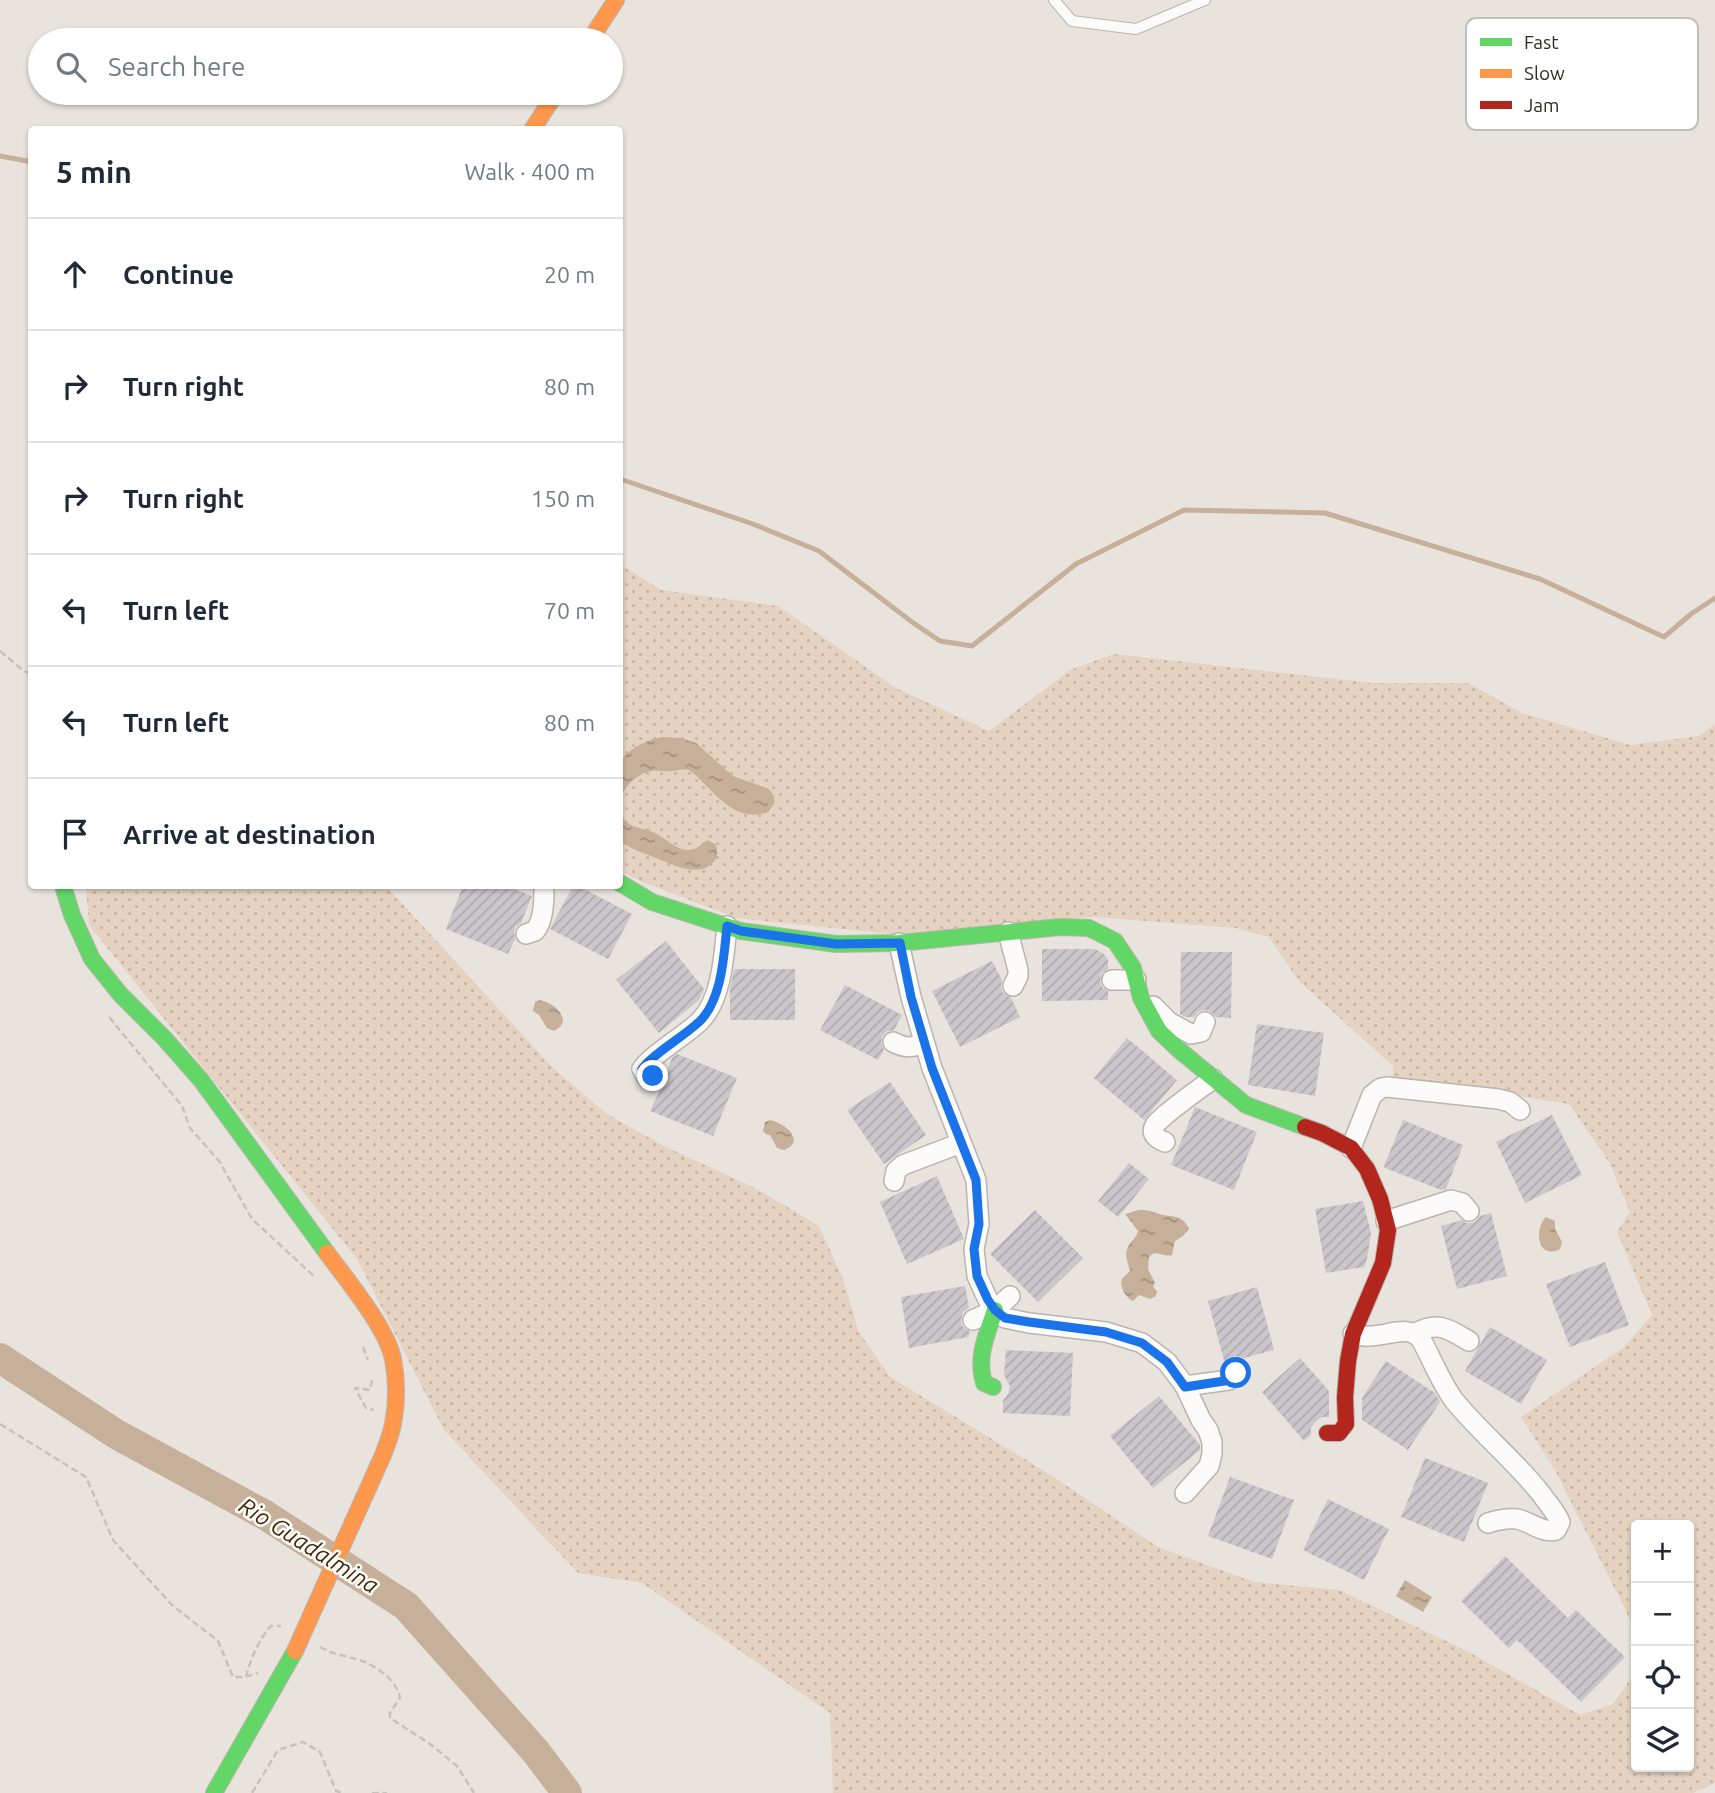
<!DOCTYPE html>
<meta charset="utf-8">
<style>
:root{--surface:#fff;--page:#f2f2f3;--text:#1f2937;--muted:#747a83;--line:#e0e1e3}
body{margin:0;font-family:Ubuntu,sans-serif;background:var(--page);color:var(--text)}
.controls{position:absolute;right:21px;bottom:21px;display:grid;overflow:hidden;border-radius:7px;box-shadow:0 2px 5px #0004}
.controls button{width:63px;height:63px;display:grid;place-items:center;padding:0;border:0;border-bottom:2px solid var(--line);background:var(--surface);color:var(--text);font:35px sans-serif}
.stop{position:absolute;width:21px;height:21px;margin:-16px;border:5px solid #1a73e8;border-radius:50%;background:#fff}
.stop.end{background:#1a73e8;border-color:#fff;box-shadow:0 2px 7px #0008}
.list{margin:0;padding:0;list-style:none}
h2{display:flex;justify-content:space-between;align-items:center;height:91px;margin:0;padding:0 28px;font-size:30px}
h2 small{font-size:23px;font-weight:400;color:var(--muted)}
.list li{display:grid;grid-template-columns:46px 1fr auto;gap:21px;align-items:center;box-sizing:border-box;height:112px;padding:0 28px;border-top:2px solid var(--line)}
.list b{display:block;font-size:26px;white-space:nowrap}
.list em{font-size:23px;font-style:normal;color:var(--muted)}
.icon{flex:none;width:38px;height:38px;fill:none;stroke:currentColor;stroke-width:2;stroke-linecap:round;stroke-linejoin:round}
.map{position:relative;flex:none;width:1715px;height:1793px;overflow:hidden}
.search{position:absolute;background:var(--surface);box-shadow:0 2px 5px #0004;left:28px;top:28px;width:595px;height:77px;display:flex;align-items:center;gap:18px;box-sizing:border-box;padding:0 24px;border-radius:38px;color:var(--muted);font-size:26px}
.panel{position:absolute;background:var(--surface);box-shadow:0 2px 5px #0004;left:28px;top:126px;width:595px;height:763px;border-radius:7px}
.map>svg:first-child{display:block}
.grass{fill:url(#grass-dots);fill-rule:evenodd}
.water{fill:url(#water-ripples)}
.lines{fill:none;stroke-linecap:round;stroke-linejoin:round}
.stream{stroke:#c7b099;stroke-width:5}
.river{stroke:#c7b099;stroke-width:30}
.building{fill:url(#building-hatch)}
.lane-casing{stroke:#b9b4af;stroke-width:12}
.street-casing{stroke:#b9b4af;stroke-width:22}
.fast-casing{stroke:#b9b4af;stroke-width:18}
.slow-casing{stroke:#b9b4af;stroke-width:18}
.jam-casing{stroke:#b9b4af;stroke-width:18}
.path{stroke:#c5c3c0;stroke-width:2.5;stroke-dasharray:7 3.5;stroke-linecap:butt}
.lane{stroke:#fcfbfa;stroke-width:10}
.street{stroke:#fcfbfa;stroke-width:19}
.fast{stroke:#63d668;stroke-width:16}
.slow{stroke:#ff974d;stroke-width:16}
.jam{stroke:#b3261e;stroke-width:16}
.slow-bridge-casing{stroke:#b9b4af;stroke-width:18;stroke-linecap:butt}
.slow-bridge{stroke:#ff974d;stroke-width:16}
.route{stroke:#1a73e8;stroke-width:9}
.labels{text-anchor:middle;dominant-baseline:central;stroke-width:5;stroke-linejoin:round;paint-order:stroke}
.water-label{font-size:23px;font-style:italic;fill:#472801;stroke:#fff}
.key{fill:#fff;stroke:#c1bfbe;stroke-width:2}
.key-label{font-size:19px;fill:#2f2b26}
</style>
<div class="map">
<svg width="1715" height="1793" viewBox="0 0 1715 1793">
<defs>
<pattern id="grass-dots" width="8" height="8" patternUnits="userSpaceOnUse" patternTransform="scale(1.75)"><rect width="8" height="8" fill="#e5d2c0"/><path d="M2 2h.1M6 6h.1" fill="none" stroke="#c5b4a5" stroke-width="1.8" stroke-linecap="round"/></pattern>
<pattern id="water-ripples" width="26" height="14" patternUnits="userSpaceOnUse" patternTransform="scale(1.75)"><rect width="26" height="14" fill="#c7b099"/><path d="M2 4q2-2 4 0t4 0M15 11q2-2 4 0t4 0" fill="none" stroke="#a28f7d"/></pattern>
<pattern id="building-hatch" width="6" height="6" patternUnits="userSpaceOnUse" patternTransform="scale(1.75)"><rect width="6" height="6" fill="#cbc6cb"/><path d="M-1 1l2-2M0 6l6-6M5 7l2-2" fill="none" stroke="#afaaae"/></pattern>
</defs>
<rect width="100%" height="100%" fill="#e9e3dd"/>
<path class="grass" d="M620 564 661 590 778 606 896 688 989 731 1070 670 1114 654 1371 683H1468L1522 713 1630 745 1699 736 1715 724V1783L1693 1793H833L830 1713 642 1583 578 1573 444 1430 357 1259 89 925 86 886H386L553 1068 607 1114 664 1146 759 1190 819 1226 843 1279 859 1332 890 1377 1049 1474 1158 1547 1254 1582 1339 1590 1467 1651 1580 1715 1613 1704 1634 1674V1627L1555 1470 1521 1417 1624 1347 1652 1315 1617 1232 1630 1212 1609 1162 1569 1104 1393 1077V1066L1299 981 1269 937 1236 928 1095 917 893 934 736 918 643 882 620 871ZM1636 1525H1689V1767H1636Z"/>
<g class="water">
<path d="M662 737 681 738 696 743 733 776 769 789 774 796V804L768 812C732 825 712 787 689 770 682 768 679 770 673 771 665 772 659 770 651 771 633 775 613 796 622 816 629 829 643 827 655 833 675 844 685 861 707 840L715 844 717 848V857C703 881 674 865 656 858 644 853 630 849 620 841V761C632 747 644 741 662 737Z"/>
<path d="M540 1000C550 1002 563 1010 563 1022L560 1027 554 1031 547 1028 539 1015 533 1011 535 1002Z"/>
<path d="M770 1120C781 1123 794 1130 794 1142L790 1147 784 1150 777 1148 770 1135 766 1134 763 1131 765 1122Z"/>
<path d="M1139 1210C1151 1210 1153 1212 1163 1215 1176 1217 1183 1216 1189 1229L1183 1236 1175 1241 1172 1255C1163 1258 1157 1248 1149 1257L1148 1269 1155 1283 1153 1287 1157 1291 1156 1296 1150 1299 1139 1295 1133 1301C1126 1298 1119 1287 1122 1279 1124 1276 1127 1274 1130 1271 1128 1263 1124 1254 1128 1247 1131 1240 1136 1239 1138 1231L1125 1214Z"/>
<path d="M1546 1217 1555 1221V1229L1562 1242 1560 1249C1537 1261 1534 1228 1546 1217Z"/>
<polygon points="1405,1580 1432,1597 1423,1612 1396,1596"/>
</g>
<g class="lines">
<g class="stream">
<polyline points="0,156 32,162"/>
<polyline points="620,479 753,524 819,551 912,622 940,641 972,646 1076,564 1184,510 1325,513 1540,579 1664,637 1691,614 1715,598"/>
</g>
<polyline class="river" points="0,1358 116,1434 265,1515 406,1606 536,1752 567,1793"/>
</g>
<g class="building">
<polygon points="463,886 506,886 532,896 521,923 516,926 514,931 515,939 508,954 446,929"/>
<polygon points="573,886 578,886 632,914 608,959 550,929"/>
<polygon points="666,941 704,989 699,1000 659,1033 616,980"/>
<polygon points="1042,949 1095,949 1104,954 1108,960 1108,969 1102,973 1100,981 1102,987 1108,991 1108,1000 1042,1001"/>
<polygon points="1181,952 1232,952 1231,1018 1216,1017 1210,1011 1204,1010 1198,1012 1194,1017 1186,1017 1180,1014"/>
<polygon points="992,961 1002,980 1001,986 1002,992 1011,998 1020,1017 960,1047 932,991"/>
<polygon points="734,969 795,969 795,1020 730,1020 730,990"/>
<polygon points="845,985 902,1015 894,1030 887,1031 882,1036 881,1043 884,1050 878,1060 820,1030"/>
<polygon points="1257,1024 1324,1033 1315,1096 1248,1085"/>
<polygon points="1127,1038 1177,1080 1144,1120 1094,1078"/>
<polygon points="677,1054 737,1078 713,1136 650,1111 664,1081 672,1058"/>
<polygon points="890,1082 926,1135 884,1164 847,1110"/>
<polygon points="1195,1107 1257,1132 1234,1190 1171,1165"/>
<polygon points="1552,1115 1582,1175 1525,1203 1496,1142"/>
<polygon points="1403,1120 1463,1145 1446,1189 1441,1190 1385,1168 1384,1166"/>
<polygon points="1129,1163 1149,1179 1118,1217 1098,1201"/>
<polygon points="937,1176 964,1239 907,1264 880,1202"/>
<polygon points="1363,1201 1371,1233 1367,1259 1364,1267 1326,1273 1315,1209"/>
<polygon points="1035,1210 1083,1258 1038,1302 990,1254"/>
<polygon points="1491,1213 1507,1276 1457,1289 1441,1226 1462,1220 1466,1223 1472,1223 1476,1221 1480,1216"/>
<polygon points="1605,1262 1629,1325 1570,1347 1546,1284"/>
<polygon points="965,1286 969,1308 963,1312 961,1320 962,1326 970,1332 968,1337 909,1348 901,1297"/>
<polygon points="1257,1287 1274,1350 1244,1358 1234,1356 1225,1364 1208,1301"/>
<polygon points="1490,1327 1547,1360 1521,1404 1465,1371"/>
<polygon points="1006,1350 1073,1353 1070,1416 1003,1413 1003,1400 1008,1394 1010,1386 1004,1375"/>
<polygon points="1300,1358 1329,1391 1329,1417 1322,1417 1316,1421 1311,1428 1311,1435 1304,1441 1262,1392"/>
<polygon points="1386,1361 1435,1393 1440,1402 1408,1450 1362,1420 1362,1398"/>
<polygon points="1159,1396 1200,1445 1200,1450 1153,1488 1110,1436"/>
<polygon points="1425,1458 1488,1483 1464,1542 1401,1517"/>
<polygon points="1230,1477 1294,1500 1272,1559 1208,1536"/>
<polygon points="1328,1499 1389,1529 1364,1580 1303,1550"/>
<polygon points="1505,1556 1568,1618 1576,1610 1625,1657 1581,1702 1517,1640 1509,1648 1461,1601"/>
</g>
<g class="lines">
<g class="lane-casing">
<polyline id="lane" points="1054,0 1072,21 1136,29 1205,0"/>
</g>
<g class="street-casing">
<g id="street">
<polyline points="1008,932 1018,970 1018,976 1013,986"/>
<path d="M526 934 535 931C544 920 544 900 544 886"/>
<polyline points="899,943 911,997 932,1068 976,1180 979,1224 974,1249 977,1276 988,1300 995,1310 1005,1318 1029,1323 1106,1332 1142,1343 1167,1362 1185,1386 1201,1420 1208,1430 1212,1442 1212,1454 1209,1466 1185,1493"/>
<polyline points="1112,980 1136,980"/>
<polyline points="1153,1006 1169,1022 1191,1034 1201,1032 1205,1022"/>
<path d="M893 1042C904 1048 913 1049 924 1042"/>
<path d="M653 1076 647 1077 642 1069 648 1062C664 1047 684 1036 700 1021 722 999 724 955 727 926"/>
<path d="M1165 1142C1157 1139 1150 1134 1155 1125 1157 1122 1161 1119 1163 1117 1179 1103 1196 1091 1213 1079"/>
<polyline points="1351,1148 1372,1095 1381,1088 1387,1087 1498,1099 1510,1102 1520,1110"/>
<polyline points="894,1181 896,1171 903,1165 961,1143"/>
<polyline points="1386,1221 1451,1200 1462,1203 1469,1211"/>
<polyline points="973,1320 995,1310 1010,1296"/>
<path d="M1416 1333C1438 1320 1450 1330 1469 1341"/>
<path d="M1353 1334C1358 1335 1364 1337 1370 1336 1388 1336 1411 1323 1422 1341 1432 1360 1441 1382 1453 1399 1480 1433 1515 1460 1542 1495 1548 1504 1556 1512 1560 1522L1556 1530C1542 1534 1530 1521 1517 1519 1507 1518 1497 1520 1488 1523"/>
<polyline points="1185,1386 1229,1380 1236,1373 1237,1368"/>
</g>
</g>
<g class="fast-casing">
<g id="fast">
<polyline points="620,883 652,902 741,931 836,944 899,943 1060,927 1089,928 1115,941 1133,968 1141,998 1159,1031 1178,1049 1246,1105 1305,1127"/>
<polyline points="63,886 72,915 92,959 120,994 165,1039 201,1080 327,1253"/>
<path d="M993 1387 984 1383C976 1356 987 1335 995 1310"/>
<polyline points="214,1793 295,1651"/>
</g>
</g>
<g class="slow-casing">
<g id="slow">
<polyline points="590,40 616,0"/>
<polyline points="532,130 556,93"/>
<path d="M327 1253C346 1279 387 1328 393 1359 397 1380 397 1403 393 1424 391 1434 387 1445 383 1455"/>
</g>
</g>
<g class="jam-casing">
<polyline id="jam" points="1305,1127 1322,1133 1351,1148 1367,1169 1380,1199 1388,1230 1383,1263 1353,1334 1348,1361 1345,1397 1346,1424 1339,1433 1327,1433"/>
</g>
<g class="path">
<polyline points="0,651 24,671 32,674"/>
<polyline points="109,1017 182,1106 190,1128 219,1161 252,1219 316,1278"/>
<polyline points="363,1347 368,1360"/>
<polyline points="372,1380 370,1390 355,1388 366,1408 374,1410"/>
<polyline points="0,1424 86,1477 113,1540 172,1605 218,1641 233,1677 244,1677 258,1673"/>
<path d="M320 1647C334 1655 348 1656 362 1661 378 1667 397 1681 400 1698L390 1713V1718L430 1744 457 1766 474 1793"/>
<path d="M246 1677C250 1660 259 1639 271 1626H281"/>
<polyline points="252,1793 278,1750 303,1742 320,1752 336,1791 343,1793"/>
<polyline points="372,1793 387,1793"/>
</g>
<use href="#lane" class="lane"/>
<use href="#street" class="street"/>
<use href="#fast" class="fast"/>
<use href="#slow" class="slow"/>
<use href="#jam" class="jam"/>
<g class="slow-bridge-casing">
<polyline id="slow-bridge" points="295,1651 383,1455"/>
</g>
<use href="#slow-bridge" class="slow-bridge"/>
</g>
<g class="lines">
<path class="route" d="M653 1076 646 1077 642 1069 648 1062C664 1047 684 1036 700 1021 722 999 724 955 727 926L741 931 836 944 900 943 911 997 932 1068 976 1180 979 1224 974 1249 977 1276 988 1300 995 1310 1005 1318 1029 1322 1106 1332 1142 1343 1167 1362 1185 1387 1224 1381 1229 1380 1236 1373"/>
</g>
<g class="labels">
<g class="water-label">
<text transform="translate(309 1545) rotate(32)">Rio Guadalmina</text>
</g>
</g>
<rect x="1466" y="18" width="232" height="112" rx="10" class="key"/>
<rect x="1480" y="38" width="32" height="8" fill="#63d668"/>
<rect x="1480" y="69" width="32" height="9" fill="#ff974d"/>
<rect x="1480" y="101" width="32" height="8" fill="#b3261e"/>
<g class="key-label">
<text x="1524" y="49">Fast</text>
<text x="1524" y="80">Slow</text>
<text x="1524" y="112">Jam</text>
</g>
</svg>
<div class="controls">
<button>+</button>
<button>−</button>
<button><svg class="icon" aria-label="locate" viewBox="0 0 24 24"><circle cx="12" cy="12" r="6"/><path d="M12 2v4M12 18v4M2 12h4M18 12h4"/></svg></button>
<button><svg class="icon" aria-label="layers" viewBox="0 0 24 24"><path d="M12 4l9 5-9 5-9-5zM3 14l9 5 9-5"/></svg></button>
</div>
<div class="stop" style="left:1236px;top:1373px"></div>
<div class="stop end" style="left:653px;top:1076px"></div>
<div class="search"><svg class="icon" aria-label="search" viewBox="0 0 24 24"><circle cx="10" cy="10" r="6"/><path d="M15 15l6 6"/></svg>Search here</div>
<section class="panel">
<h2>5 min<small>Walk · 400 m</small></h2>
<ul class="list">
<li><svg class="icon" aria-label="ahead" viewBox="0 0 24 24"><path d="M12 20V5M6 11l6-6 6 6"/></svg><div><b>Continue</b></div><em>20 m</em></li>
<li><svg class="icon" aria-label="right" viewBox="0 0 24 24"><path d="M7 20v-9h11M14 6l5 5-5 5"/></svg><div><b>Turn right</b></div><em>80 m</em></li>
<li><svg class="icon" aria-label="right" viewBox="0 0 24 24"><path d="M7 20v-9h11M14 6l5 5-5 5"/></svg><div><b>Turn right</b></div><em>150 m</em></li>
<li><svg class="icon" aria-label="left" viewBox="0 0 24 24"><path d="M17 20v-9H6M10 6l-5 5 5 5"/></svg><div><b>Turn left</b></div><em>70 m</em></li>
<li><svg class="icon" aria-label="left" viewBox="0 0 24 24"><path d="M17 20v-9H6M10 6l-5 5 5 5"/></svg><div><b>Turn left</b></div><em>80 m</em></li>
<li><svg class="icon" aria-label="arrive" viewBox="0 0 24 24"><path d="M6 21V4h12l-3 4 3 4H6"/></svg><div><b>Arrive at destination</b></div></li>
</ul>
</section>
</div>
